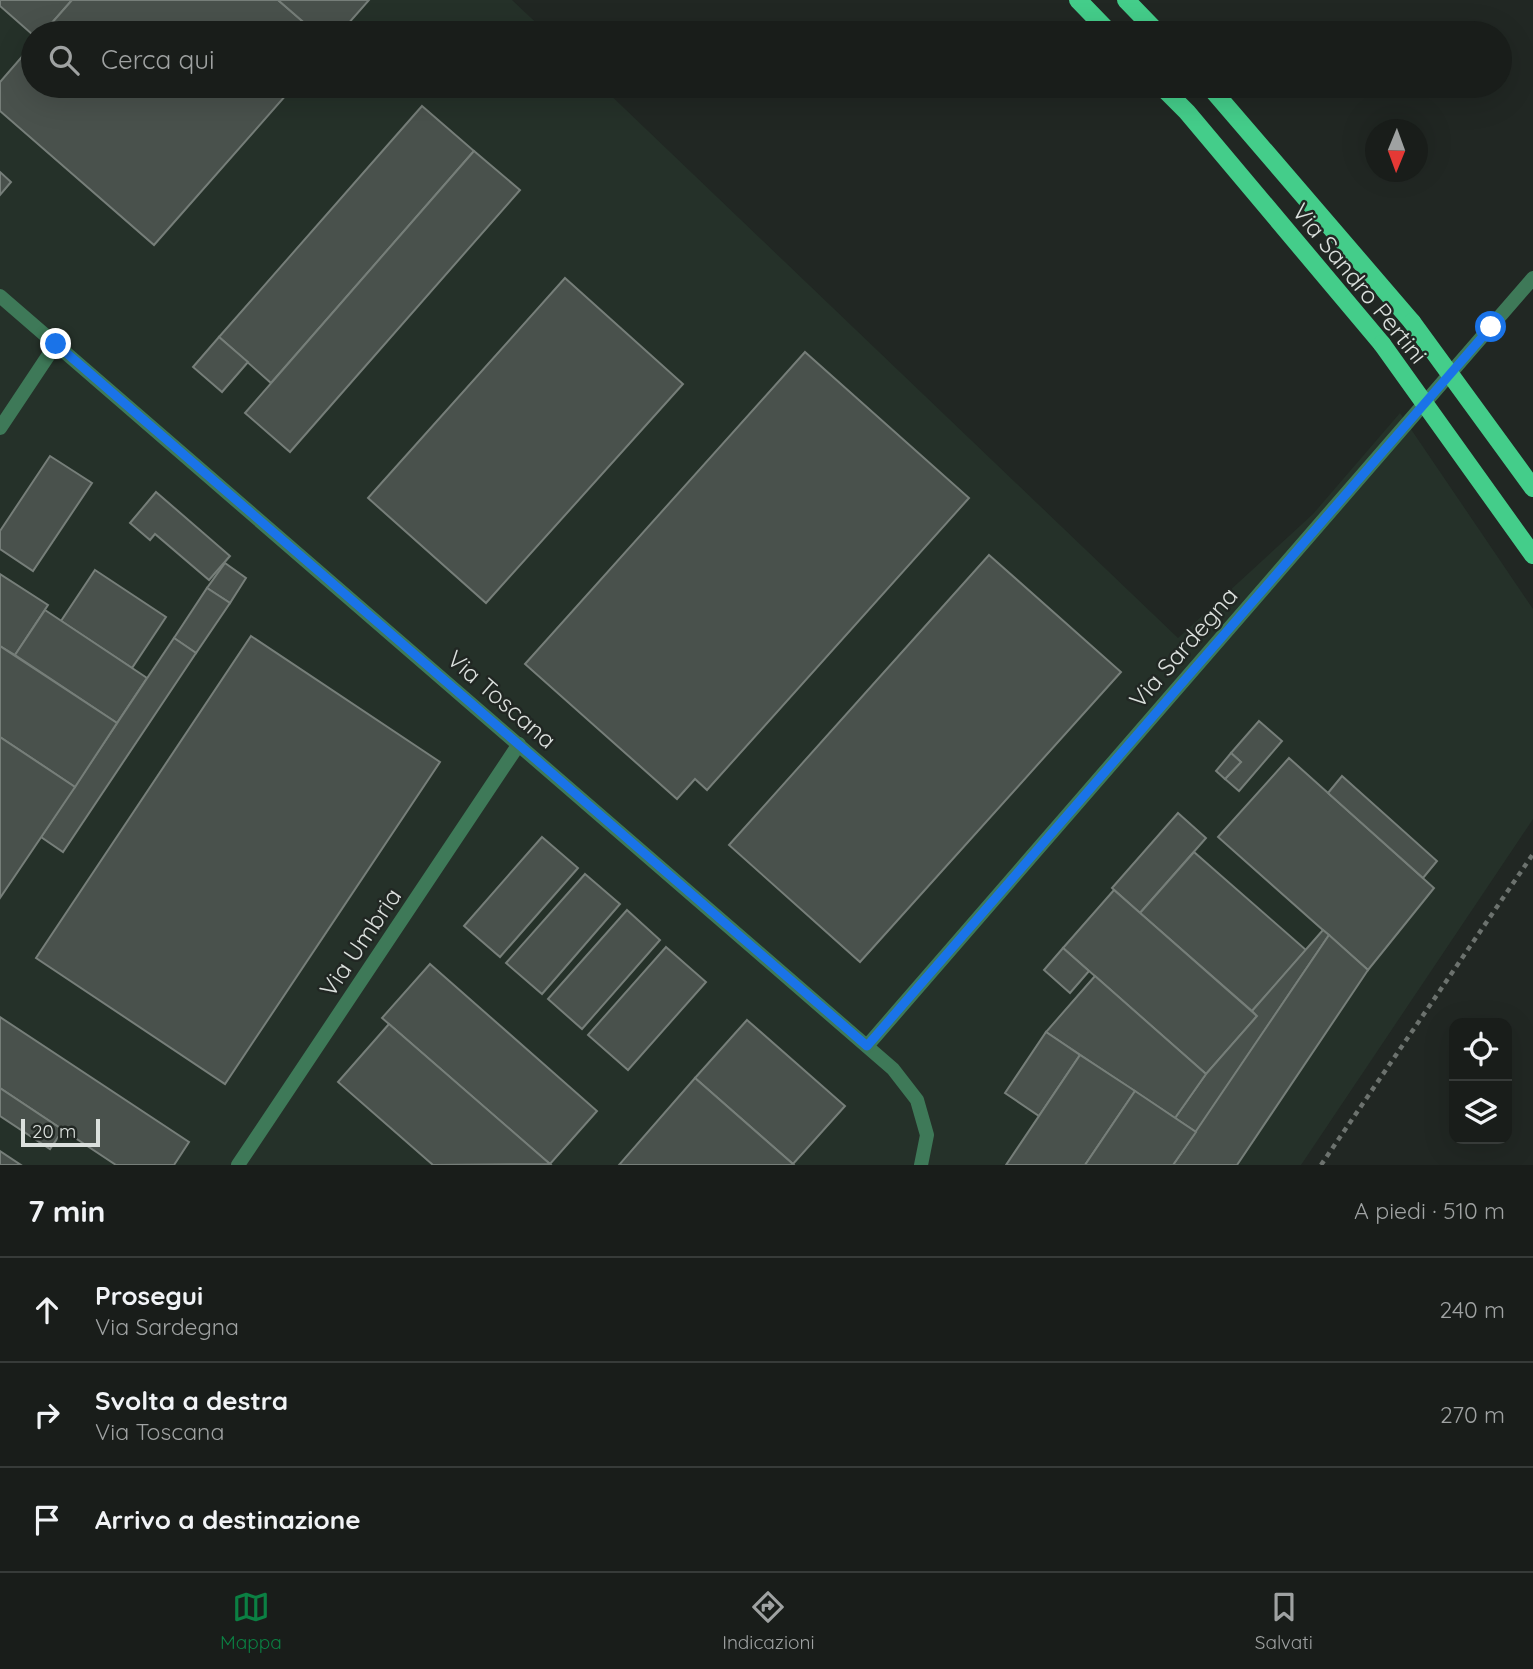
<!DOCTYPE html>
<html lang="it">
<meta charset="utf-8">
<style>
:root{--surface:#191d1a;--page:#222623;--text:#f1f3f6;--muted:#9fa2a2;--line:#373b39;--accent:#0b8043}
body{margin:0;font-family:Quicksand,sans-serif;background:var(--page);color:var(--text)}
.controls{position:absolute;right:21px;bottom:21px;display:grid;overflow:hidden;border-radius:14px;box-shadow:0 7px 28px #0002}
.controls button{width:63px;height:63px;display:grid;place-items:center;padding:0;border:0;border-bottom:2px solid var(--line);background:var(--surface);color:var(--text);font:35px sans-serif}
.compass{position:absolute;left:1365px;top:119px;width:63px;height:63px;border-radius:50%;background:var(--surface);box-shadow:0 7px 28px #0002;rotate:181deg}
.scale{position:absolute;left:21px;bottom:18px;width:79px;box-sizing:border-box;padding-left:7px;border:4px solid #dbe0dd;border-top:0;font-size:19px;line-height:24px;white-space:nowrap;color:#dbe0dd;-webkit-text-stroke:5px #212723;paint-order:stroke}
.stop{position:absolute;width:21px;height:21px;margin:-16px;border:5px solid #1a73e8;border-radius:50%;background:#fff}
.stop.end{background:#1a73e8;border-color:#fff;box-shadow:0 2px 7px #0008}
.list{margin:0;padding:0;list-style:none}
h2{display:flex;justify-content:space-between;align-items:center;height:91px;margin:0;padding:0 28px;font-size:30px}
h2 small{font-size:23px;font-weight:400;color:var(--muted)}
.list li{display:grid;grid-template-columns:46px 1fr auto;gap:21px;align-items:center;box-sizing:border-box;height:105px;padding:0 28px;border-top:2px solid var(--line)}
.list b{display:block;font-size:26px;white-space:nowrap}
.list p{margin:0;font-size:23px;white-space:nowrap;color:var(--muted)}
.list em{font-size:23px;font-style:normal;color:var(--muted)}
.icon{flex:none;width:38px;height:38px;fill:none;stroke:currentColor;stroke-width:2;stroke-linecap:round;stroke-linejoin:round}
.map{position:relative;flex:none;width:1533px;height:1165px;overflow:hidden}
.search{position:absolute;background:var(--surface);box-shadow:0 7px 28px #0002;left:21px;right:21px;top:21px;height:77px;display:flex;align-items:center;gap:18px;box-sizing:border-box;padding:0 24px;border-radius:38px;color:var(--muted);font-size:26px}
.sheet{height:406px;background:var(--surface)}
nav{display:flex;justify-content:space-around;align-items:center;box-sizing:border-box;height:98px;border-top:2px solid var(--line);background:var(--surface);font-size:19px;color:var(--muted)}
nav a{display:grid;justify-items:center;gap:4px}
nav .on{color:var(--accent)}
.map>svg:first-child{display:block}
.built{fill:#253129}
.building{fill:#49514c;stroke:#767e79;stroke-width:2}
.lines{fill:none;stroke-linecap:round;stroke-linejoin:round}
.path{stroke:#6c726e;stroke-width:4.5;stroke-dasharray:5 5;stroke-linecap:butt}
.minor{stroke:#3e7958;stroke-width:14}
.primary{stroke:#44cd8a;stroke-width:18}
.primary-bridge{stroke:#44cd8a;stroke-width:18}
.route{stroke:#1a73e8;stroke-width:9}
.labels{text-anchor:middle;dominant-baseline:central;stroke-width:5;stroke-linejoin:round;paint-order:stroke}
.street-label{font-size:24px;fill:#dbe0dd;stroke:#212723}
</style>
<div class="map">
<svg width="1533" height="1165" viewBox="0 0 1533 1165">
<rect width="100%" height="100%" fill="#212723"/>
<polygon class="built" points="0,0 512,0 547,33 33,33 33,86 601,86 1178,638 1313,514 1400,413 1533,609 1533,819 1301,1165 0,1165"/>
<g class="building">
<polygon points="0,0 72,0 43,33 33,35 0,6"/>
<polygon points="72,0 278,0 316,33 43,33"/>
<polygon points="278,0 369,0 340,33 316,33"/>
<polygon points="33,44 33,86 294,86 154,245 0,111 0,82"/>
<polygon points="422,106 474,151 271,383 219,337"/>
<polygon points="474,151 520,190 290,452 245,413"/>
<polygon points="0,172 11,182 0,195"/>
<polygon points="565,278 683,384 486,603 368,498"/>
<polygon points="219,337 248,362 222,392 193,367"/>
<polygon points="805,352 969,498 707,790 695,779 677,799 525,664"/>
<polygon points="50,456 92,483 33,571 0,549 0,531"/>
<polygon points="156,492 230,556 209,580 155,534 150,540 130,523"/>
<polygon points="989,555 1121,672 860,962 729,845"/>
<polygon points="225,563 246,578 230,603 207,588"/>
<polygon points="95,570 166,617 132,668 61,621"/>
<polygon points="0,574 48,605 15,655 0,646"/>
<polygon points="207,588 230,603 196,653 174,638"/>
<polygon points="45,610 147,678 117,723 15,655"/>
<polygon points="251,636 440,762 225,1084 36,958"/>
<polygon points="174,638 196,653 63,852 41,837"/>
<polygon points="0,646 117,723 75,787 0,737"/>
<polygon points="1259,721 1282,741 1239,791 1225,779 1241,762 1231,753"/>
<polygon points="0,737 75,787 0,898"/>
<polygon points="1231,753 1241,762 1225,779 1216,771"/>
<polygon points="1289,758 1434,888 1368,970 1218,837"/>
<polygon points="1342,776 1437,861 1423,878 1328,793"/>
<polygon points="1178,813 1206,838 1140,913 1112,888"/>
<polygon points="542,837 578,868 500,957 464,926"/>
<polygon points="1194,852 1306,950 1252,1011 1140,913"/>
<polygon points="585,874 620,904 542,994 506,963"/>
<polygon points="1114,890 1257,1016 1206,1074 1063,948"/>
<polygon points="627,910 660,940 582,1029 548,999"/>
<polygon points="1323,930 1329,935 1196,1132 1175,1118 1206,1074 1257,1016 1252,1011"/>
<polygon points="1329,935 1368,970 1237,1165 1173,1165"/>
<polygon points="666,947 706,982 628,1070 588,1035"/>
<polygon points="1063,948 1089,971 1070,993 1044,970"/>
<polygon points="430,964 597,1111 550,1164 382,1018"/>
<polygon points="1095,976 1206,1074 1175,1118 1046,1032"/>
<polygon points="0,1017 189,1142 174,1165 116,1165 0,1088"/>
<polygon points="747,1020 845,1106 793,1164 695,1078"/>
<polygon points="389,1024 550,1164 433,1165 338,1082"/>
<polygon points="1046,1032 1080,1055 1039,1116 1005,1093"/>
<polygon points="1080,1055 1135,1091 1085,1165 1006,1165"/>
<polygon points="695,1078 793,1164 794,1165 619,1165"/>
<polygon points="0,1088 63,1130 50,1149 0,1116"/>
<polygon points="1135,1091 1196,1132 1173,1165 1085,1165"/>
<polygon points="0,1151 21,1165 0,1165"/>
</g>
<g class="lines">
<polyline class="path" points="1321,1165 1533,854"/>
<g class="minor">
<polyline points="0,296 893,1069 917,1100 927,1135 921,1165"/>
<polyline points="0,428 56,344"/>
<polyline points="867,1046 1533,278"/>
<polyline points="238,1165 519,744"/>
</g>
<g class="primary">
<polyline points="1078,0 1110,33"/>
<polyline points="1126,0 1158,33"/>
<polyline points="1161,86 1187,112 1382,344"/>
<polyline points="1209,86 1412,322"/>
</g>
<g class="primary-bridge">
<polyline points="1412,322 1533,488"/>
<polyline points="1382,344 1533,555"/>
</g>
</g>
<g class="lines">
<polyline class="route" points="56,344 867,1046 1491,327"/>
</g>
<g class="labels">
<g class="street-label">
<text transform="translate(1360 283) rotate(51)">Via Sandro Pertini</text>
<text transform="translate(1183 647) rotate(-49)">Via Sardegna</text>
<text transform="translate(502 699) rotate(41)">Via Toscana</text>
<text transform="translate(360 942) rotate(-56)">Via Umbria</text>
</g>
</g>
</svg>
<div class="controls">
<button><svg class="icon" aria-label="locate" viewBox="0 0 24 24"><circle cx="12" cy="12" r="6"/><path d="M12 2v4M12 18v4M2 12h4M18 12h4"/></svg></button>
<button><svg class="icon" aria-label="layers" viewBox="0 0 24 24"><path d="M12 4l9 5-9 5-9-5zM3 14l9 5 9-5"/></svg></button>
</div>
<svg class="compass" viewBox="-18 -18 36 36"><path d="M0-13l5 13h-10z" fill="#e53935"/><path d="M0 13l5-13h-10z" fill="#9fa2a2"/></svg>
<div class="scale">20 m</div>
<div class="stop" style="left:1491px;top:327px"></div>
<div class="stop end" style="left:56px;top:344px"></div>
<div class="search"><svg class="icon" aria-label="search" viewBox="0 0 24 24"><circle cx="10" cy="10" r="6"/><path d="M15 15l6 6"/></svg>Cerca qui</div>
</div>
<section class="sheet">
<h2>7 min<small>A piedi · 510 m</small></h2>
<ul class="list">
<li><svg class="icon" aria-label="ahead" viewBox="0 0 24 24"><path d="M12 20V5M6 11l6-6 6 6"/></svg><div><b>Prosegui</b><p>Via Sardegna</p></div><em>240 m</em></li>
<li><svg class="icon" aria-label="right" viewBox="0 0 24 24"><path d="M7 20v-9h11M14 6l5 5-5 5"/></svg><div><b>Svolta a destra</b><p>Via Toscana</p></div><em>270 m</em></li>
<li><svg class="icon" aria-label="arrive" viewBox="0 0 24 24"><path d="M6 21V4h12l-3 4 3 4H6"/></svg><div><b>Arrivo a destinazione</b></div></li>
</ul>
</section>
<nav>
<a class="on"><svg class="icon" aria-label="map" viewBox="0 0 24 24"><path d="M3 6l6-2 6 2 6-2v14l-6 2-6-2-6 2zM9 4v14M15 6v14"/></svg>Mappa</a>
<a><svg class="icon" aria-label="directions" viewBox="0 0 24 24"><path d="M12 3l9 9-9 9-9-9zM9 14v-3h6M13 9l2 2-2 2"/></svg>Indicazioni</a>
<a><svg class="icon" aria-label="saved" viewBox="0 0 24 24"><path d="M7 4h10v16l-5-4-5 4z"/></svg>Salvati</a>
</nav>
